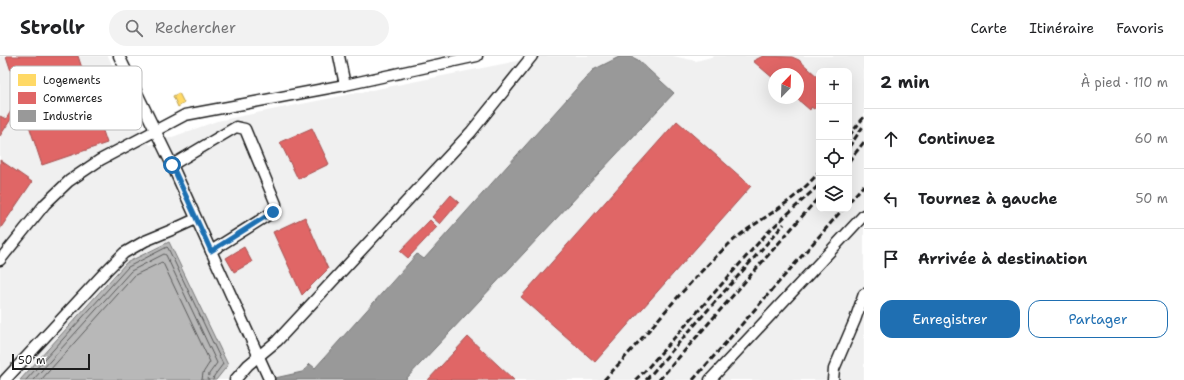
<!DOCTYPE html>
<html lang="fr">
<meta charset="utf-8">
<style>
:root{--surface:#fff;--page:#f2f2f2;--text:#202124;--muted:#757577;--line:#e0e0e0;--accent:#1f6fb2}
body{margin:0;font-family:"Shantell Sans",sans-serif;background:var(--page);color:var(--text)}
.controls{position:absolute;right:12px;top:12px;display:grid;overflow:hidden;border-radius:8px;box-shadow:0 4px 16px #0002}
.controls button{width:36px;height:36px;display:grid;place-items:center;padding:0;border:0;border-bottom:1px solid var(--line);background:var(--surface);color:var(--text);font:20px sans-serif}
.compass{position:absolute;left:768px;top:12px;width:36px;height:36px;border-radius:50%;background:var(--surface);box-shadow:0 4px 16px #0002;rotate:23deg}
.scale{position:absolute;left:12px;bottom:10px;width:78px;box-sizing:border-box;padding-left:4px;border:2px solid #1c1c1c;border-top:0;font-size:11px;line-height:14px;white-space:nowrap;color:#1c1c1c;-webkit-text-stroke:3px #fff;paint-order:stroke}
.stop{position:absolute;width:12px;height:12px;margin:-9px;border:3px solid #1f6fb2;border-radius:50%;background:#fff}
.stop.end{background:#1f6fb2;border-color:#fff;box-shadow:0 1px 4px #0008}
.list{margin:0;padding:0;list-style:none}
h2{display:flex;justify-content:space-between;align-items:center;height:52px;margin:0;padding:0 16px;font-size:17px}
h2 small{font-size:13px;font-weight:400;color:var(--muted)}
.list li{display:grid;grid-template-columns:26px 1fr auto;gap:12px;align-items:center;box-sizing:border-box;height:60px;padding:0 16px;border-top:1px solid var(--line)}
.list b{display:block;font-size:15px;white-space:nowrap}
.list em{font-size:13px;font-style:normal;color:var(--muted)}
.actions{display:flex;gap:8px;padding:12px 16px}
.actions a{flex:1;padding:9px 0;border:1px solid var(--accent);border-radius:12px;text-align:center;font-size:14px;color:var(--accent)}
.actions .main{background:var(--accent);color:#fff}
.icon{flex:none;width:22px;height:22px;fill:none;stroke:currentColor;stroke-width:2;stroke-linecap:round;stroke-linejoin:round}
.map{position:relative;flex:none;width:864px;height:324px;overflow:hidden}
header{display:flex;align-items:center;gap:24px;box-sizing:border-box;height:56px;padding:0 20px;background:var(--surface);border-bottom:1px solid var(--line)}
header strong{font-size:19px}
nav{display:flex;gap:22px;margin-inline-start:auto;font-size:14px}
.search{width:280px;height:36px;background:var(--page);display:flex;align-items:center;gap:10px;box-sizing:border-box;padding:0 14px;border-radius:22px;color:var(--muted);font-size:15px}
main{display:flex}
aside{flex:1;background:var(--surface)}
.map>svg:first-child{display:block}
.built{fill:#f0f0f0;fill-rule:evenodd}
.water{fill:#b8b8b8;stroke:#7a7a7a}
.homes{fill:#ffd966;stroke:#bba050}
.shops{fill:#e06666;stroke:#a55050}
.industry{fill:#999;stroke:#747474}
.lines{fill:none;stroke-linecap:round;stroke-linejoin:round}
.shore{stroke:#5a5a5a;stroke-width:1}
.minor-casing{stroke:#1c1c1c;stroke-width:13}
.minor{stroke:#fff;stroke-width:10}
.rail{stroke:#1c1c1c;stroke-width:3;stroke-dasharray:6 3;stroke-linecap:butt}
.route{stroke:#1f6fb2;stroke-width:5}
.key{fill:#fff;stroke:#bbb;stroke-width:1}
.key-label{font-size:11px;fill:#1c1c1c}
</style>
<header>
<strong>Strollr</strong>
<div class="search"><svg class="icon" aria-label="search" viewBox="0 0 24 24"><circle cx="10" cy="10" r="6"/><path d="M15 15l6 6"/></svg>Rechercher</div>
<nav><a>Carte</a><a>Itinéraire</a><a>Favoris</a></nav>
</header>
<main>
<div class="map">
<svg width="864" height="324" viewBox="0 0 864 324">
<rect width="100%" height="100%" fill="#fff"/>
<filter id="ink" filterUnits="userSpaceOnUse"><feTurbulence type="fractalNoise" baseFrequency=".025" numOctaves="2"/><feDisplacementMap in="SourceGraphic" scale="8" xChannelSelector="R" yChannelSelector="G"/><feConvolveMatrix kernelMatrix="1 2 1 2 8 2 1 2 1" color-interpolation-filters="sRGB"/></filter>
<g filter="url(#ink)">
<path class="built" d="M0 0H108L150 89 217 65 542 0H673L696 5 715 0H864V324H0ZM819 15H849V153H819ZM774 18H798V42H774Z"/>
<polygon class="water" points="169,186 228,309 216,324 20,324 126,207"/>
<polygon class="homes" points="179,37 184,47 178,51 173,40"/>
<g class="shops">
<polygon points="6,0 78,0 107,87 42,109"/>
<polygon points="763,0 792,1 799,4 819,22 819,47 814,53 811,51 810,54 796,42 798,42 798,18 774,18 774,23 753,5"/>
<polygon points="11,55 15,57 0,80 0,60 6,63"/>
<polygon points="677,65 751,130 595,306 521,241"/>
<polygon points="312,72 329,108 298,123 280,86"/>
<polygon points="0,104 32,126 0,173"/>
<polygon points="451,139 459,146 440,168 432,161"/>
<polygon points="305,161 328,213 302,239 273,176"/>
<polygon points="430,164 437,171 408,202 400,195"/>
<polygon points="244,191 252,206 234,216 226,202"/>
<polygon points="468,281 514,324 428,324"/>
</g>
<polygon class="industry" points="621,0 630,0 638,4 674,37 405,324 266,324 302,316 310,308 315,312 417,198 424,203 593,14"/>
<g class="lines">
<g class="shore">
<polyline points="26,324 128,211 167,191 168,192 223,308 214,320 213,324"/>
<polyline points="33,324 131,215 164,198 166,199 217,307 209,318 208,324"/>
<polyline points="41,324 135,219 162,206 163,207 210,306 203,317 202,324"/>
</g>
<g class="minor-casing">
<g id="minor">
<polyline points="119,0 172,109 269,323"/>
<polyline points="339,0 345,29"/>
<polyline points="172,109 236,71 245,73 276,148 273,156 211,195"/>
<polyline points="0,204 45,148 69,125 100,104 185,59 345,29 477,0"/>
<polyline points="5,324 106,215 124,197 145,185 174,173 196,163"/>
<polyline points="235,324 248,309 277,285 471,76 532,0"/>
<polyline points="710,324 864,159"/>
<polyline points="833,324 834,313 855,264 864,238"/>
</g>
</g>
<use href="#minor" class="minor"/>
<g class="rail">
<polyline points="849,80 864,61"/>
<polyline points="849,91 864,69"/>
<polyline points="849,105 864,86"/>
<polyline points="849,146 864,129"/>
<path d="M604 324C646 280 683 231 727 190 745 173 766 162 786 147 798 138 809 128 819 116"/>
<polyline points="635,324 645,315 767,177 819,129"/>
<polyline points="646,324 784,168"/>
<polyline points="659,324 819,141"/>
<polyline points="693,324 843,153"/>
</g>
</g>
</g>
<g class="lines" filter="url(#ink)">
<polyline class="route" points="172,109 211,195 273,156"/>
</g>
<rect x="10" y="10" width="132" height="64" rx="6" class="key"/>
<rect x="18" y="18" width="18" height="12" fill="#ffd966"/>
<rect x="18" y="36" width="18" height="12" fill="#e06666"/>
<rect x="18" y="54" width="18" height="12" fill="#999"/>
<g class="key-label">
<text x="43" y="28">Logements</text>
<text x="43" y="46">Commerces</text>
<text x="43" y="64">Industrie</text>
</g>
</svg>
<div class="controls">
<button>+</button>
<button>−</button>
<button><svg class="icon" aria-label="locate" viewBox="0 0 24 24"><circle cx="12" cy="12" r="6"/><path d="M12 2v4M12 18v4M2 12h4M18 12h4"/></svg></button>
<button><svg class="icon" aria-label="layers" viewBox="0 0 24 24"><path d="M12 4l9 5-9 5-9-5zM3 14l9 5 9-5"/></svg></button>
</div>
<svg class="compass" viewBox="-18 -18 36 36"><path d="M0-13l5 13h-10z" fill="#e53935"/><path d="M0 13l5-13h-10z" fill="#757577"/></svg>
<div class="scale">50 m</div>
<div class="stop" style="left:172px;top:109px"></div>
<div class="stop end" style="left:273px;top:156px"></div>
</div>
<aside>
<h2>2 min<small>À pied · 110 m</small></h2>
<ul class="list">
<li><svg class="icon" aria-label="ahead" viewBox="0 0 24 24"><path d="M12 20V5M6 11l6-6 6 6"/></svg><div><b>Continuez</b></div><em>60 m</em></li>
<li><svg class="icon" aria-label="left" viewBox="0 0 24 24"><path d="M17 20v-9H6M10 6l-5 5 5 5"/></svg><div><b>Tournez à gauche</b></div><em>50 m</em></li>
<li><svg class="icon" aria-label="arrive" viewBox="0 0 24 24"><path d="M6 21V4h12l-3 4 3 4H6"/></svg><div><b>Arrivée à destination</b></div></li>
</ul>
<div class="actions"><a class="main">Enregistrer</a><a>Partager</a></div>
</aside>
</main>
